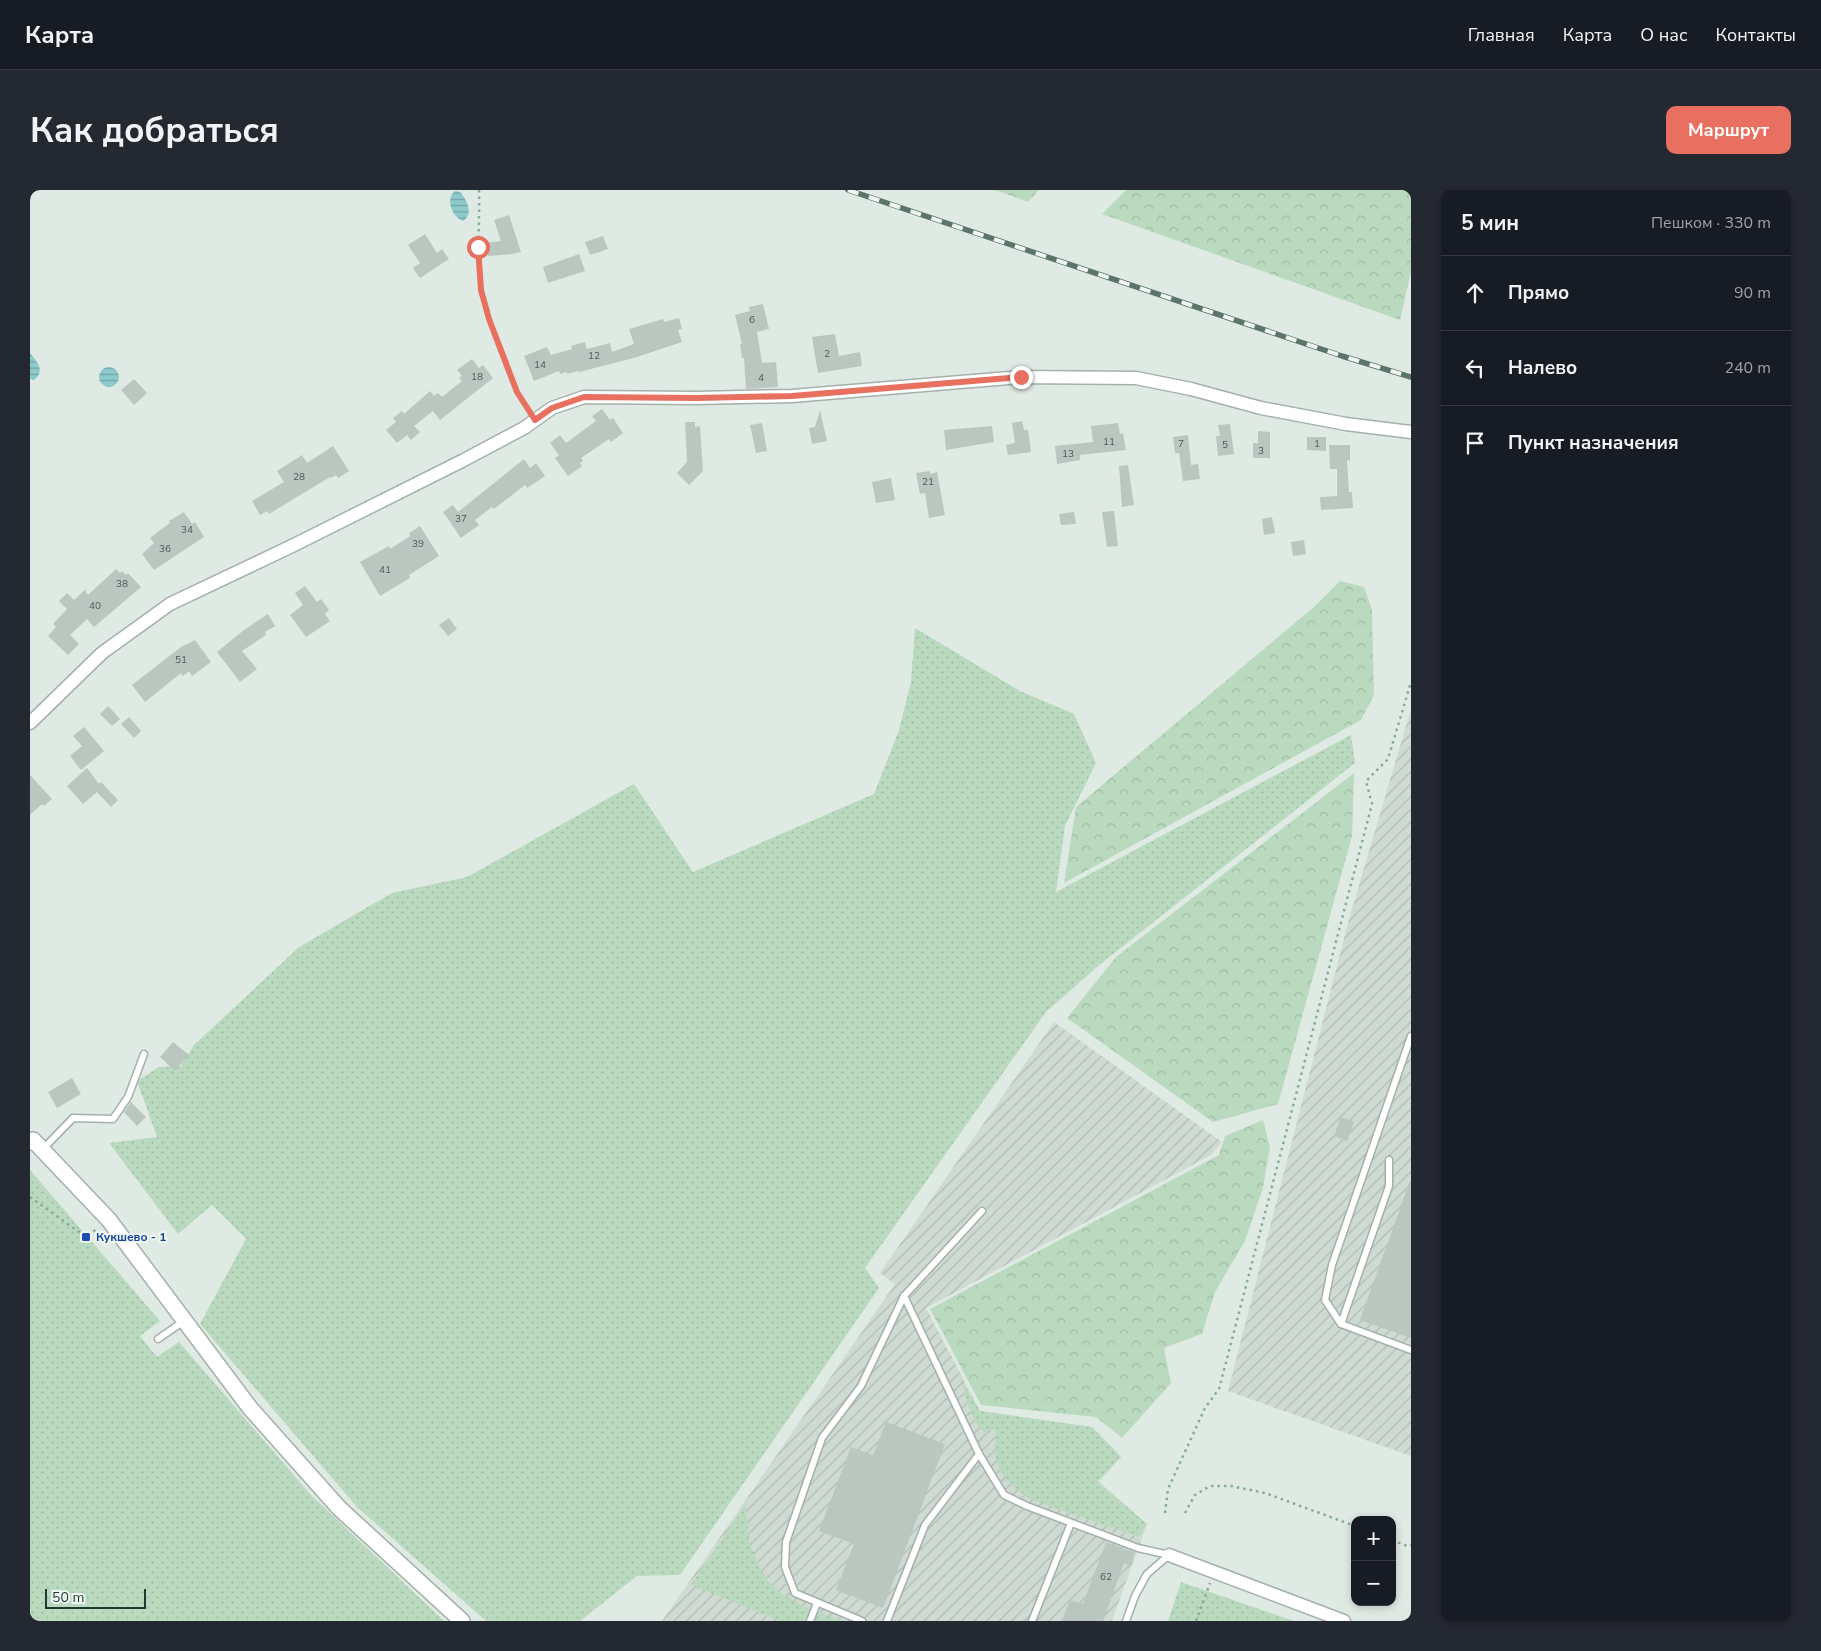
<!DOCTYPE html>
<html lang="ru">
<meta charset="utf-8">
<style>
:root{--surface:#171b24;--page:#242831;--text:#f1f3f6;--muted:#9ea1a6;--line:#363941;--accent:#e87060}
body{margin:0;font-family:"Nunito Sans",sans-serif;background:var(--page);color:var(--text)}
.controls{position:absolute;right:15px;bottom:15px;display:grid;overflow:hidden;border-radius:10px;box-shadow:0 2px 8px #0003}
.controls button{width:45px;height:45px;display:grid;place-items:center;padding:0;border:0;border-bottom:1px solid var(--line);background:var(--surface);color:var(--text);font:25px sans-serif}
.scale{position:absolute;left:15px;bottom:12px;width:101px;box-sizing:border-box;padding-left:5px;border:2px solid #223930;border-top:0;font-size:14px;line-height:18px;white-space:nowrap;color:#223930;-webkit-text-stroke:4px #f0f7f3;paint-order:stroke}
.stop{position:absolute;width:15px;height:15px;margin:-11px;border:4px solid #e87060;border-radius:50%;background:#fff}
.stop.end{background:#e87060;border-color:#fff;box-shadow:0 1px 5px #0008}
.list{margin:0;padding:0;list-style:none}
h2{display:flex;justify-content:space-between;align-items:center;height:65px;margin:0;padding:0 20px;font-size:21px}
h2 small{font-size:16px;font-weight:400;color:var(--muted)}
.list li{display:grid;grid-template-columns:32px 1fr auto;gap:15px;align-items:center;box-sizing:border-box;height:75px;padding:0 20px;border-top:1px solid var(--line)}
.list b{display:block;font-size:19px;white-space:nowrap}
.list em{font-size:16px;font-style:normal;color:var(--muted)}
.icon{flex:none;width:28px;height:28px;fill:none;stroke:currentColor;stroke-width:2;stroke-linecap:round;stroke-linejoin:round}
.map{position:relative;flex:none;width:1381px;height:1431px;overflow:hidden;border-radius:10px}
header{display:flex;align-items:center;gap:30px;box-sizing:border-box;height:70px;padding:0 25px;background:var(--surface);border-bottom:1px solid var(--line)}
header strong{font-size:24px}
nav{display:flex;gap:28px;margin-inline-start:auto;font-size:18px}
.intro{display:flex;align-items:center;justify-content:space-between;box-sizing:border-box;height:120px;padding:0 30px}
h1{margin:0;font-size:35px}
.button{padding:12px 22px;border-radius:10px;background:var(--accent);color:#fff;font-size:18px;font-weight:700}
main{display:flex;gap:30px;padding:0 30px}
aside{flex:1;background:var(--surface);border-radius:10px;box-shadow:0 2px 8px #0003}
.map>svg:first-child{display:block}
.industrial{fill:url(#industrial-furrows)}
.grass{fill:url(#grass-dots)}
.forest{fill:url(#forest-crowns)}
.water{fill:url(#water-rules)}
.building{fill:#b9c7c0}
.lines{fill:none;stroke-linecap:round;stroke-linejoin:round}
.service-casing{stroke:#a3b1aa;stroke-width:9}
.minor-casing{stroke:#a3b1aa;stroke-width:15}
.tertiary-casing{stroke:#a3b1aa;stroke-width:18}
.path{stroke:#83ac9a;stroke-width:2.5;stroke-dasharray:2.5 4;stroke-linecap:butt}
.service{stroke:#fff;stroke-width:6}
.minor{stroke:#fff;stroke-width:12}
.tertiary{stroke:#fff;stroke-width:15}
.rail-casing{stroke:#5c756b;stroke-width:5.5}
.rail{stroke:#f0f7f3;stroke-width:4;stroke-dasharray:11;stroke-linecap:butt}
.route{stroke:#e87060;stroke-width:6}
.transit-dot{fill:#1a4fb4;stroke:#f0f7f3;stroke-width:2}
.labels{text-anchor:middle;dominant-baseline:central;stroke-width:4;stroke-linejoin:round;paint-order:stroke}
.number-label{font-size:10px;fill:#485c54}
.transit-label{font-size:12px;font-weight:bold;fill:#164399;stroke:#f0f7f3;text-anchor:start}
</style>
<header>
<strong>Карта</strong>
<nav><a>Главная</a><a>Карта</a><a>О нас</a><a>Контакты</a></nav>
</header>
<div class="intro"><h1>Как добраться</h1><a class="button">Маршрут</a></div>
<main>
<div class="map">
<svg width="1381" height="1431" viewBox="0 0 1381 1431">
<defs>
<pattern id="industrial-furrows" width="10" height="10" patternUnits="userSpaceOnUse" patternTransform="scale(1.25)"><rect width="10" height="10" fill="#cfdad3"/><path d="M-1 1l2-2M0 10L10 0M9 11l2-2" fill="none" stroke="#b1bcb5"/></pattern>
<pattern id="grass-dots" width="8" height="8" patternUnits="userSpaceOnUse" patternTransform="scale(1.25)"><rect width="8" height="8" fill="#badabf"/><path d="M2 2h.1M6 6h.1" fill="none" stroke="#a0bca4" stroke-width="1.8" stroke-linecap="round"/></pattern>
<pattern id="forest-crowns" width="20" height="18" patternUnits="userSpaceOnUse" patternTransform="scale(1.25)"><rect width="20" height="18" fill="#badabf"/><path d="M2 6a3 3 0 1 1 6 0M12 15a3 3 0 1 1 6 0" fill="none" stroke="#a0bca4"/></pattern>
<pattern id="water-rules" width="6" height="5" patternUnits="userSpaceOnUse" patternTransform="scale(1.25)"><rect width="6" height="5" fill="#8ccacc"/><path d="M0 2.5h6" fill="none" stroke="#72a5a6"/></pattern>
</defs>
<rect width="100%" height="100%" fill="#e0eae4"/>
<g class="industrial">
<polygon points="1381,519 1381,1266 1198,1201 1319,729"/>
<polygon points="1024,832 1192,952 1181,965 896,1118 950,1221 1062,1237 1091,1267 1068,1291 1117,1334 1082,1431 632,1431 865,1094 850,1083"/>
</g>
<g class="grass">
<polygon points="885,438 990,501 1044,524 1066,573 1035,636 1026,702 1321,545 1325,573 1068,776 1016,822 835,1078 849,1098 650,1385 607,1386 550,1431 456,1431 327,1317 170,1134 216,1049 182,1015 148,1044 79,953 127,947 107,891 129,877 151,876 164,855 269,757 362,703 437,687 604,594 663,682 844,604 869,540 881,492"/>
<polygon points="0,980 130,1131 110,1146 127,1167 149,1152 280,1304 414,1431 0,1431"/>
<path d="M930 1188 950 1221 1062 1237 1091 1267 1068 1292 1117 1334 1109 1347 1002 1310C985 1300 969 1285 965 1265 964 1257 966 1248 966 1240L957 1239V1244C942 1237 935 1203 930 1188Z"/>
<polygon points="715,1315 720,1354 729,1376 738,1391 752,1404 780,1420 775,1431 750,1431 661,1395"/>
<polygon points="1151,1392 1264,1431 1138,1431"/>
<polygon points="789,1422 813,1431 785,1431"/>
</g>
<g class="forest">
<polygon points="965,0 1009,0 998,12"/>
<polygon points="1096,0 1381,0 1381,81 1370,130 1072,24"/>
<polygon points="1310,391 1334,397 1342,420 1344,505 1331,530 1034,693 1046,617 1285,416"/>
<polygon points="1324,583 1322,646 1248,914 1183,932 1037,828 1086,767"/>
<polygon points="1233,930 1240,957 1233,998 1215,1051 1185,1102 1172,1144 1134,1158 1141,1193 1092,1248 1066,1227 951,1215 900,1119 1189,965 1195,946"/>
</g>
<g class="water">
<path d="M425 1 430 2C437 10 444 24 433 31 422 27 415 9 425 1Z"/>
<path d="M0 163C7 172 16 181 4 190L0 189Z"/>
<circle cx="79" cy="187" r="10"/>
</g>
<g class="building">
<polygon points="479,25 491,62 482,64 458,66 456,53 471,51 464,30"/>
<polygon points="395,44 407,63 412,59 419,69 390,88 383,78 390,73 378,55"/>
<polygon points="573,46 578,59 560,65 555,52"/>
<polygon points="549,64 555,81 518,93 513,77"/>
<polygon points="733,114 739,139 727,142 732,173 746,172 748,197 716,199 714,168 712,168 710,154 712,154 705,125 720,121 719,117"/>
<polygon points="649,128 652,139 648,140 652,152 604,168 549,182 548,181 537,184 537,182 530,184 529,181 504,191 494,166 517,157 521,165 542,159 541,156 555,152 557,159 580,153 582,162 604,154 599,139 633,129 634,132"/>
<polygon points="805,144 809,166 830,162 832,176 788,183 782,147"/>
<polygon points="442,169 449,178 453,175 463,188 410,230 403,221 384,236 390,242 381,250 377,245 367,253 356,240 366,232 363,228 372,221 374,224 400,201 404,206 408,203 412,207 432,191 429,188 432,186 427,180"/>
<polygon points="104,189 117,203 104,215 91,200"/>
<polygon points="572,219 580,230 583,228 593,243 581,252 579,249 551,268 553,271 550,273 552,276 538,286 525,268 529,265 520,253 530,245 536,253 566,231 562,226"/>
<polygon points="790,220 797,251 782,254 779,238 785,237"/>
<polygon points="992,231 994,240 998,240 1001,262 978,265 976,255 985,253 982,233"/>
<polygon points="655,232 665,232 665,237 670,236 673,281 659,295 647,283 657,272"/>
<polygon points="732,233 737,261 726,263 720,235"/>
<polygon points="1088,233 1090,244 1093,243 1096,260 1050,265 1050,270 1027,274 1025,256 1063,252 1061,236"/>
<polygon points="1200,234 1204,264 1188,266 1186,246 1190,246 1188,235"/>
<polygon points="962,236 964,252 916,260 914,240"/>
<polygon points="1228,241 1240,242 1240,268 1223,268 1223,253 1228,253"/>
<polygon points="1158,245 1161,275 1168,274 1170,289 1153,291 1149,263 1145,263 1143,247"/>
<polygon points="1277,247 1296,247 1296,261 1277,260"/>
<polygon points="1299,255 1320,255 1320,271 1317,270 1319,302 1322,302 1323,318 1291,320 1290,307 1307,306 1307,279 1300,279"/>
<polygon points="303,256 319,281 308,288 306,285 301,288 300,287 239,324 237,321 230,325 222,311 254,292 247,281 272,265 277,273"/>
<polygon points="494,269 500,278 506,273 515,286 497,298 495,295 464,319 462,317 445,330 449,335 431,348 413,322 423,315 428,322"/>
<polygon points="1098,275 1104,315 1092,317 1089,276"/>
<polygon points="900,281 901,284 907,282 915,325 899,328 895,303 890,304 886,283"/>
<polygon points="861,288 865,310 846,313 842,292"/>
<polygon points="1084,321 1088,356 1077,357 1072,322"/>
<polygon points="154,322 162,334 165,332 174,347 124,380 112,364 124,353 120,348 140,333 139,331"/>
<polygon points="1044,322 1046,334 1031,335 1029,324"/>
<polygon points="1242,327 1245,343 1234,345 1232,329"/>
<polygon points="390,336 409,366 379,385 380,388 350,406 330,372 359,356 360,359 380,346 379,343"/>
<polygon points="1274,350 1276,364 1263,366 1261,352"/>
<polygon points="86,379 90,383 92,381 96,385 98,383 111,397 64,437 57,429 40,445 49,454 38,465 18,446 26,437 23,434 37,419 29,411 37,403 44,410 55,400 58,405"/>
<polygon points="275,396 287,412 291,409 299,420 295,424 300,431 276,447 260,425 273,415 265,403"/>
<polygon points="238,424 245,436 235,442 236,445 212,461 227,479 210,492 187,462 214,440"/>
<polygon points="419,428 427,439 418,446 409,435"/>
<polygon points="165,450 181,472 162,486 159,481 153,486 151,483 115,512 102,495 151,457"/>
<polygon points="78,516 90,529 82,536 70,524"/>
<polygon points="99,527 111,541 104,548 91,534"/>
<polygon points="54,537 74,561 51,580 40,566 52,556 43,546"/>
<polygon points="57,578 69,594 71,592 88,610 81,617 67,602 53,614 37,596"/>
<polygon points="0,585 22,609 14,616 12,614 0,625"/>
<polygon points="143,852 159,865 145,881 130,867"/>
<polygon points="42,888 51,904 27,918 18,902"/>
<polygon points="101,912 116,927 107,936 94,922"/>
<polygon points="1311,927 1324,932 1317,951 1304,946"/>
<polygon points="1380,991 1381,991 1381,1148 1330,1130"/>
<polygon points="856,1232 915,1254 853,1418 806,1400 824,1354 789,1341 821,1257 843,1265"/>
<polygon points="1076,1352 1105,1363 1100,1376 1094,1373 1073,1431 1032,1431 1040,1410 1053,1414"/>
</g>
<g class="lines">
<g class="service-casing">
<g id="service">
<polyline points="1381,846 1302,1075 1295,1110 1311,1134 1381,1160"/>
<polyline points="12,960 43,928 83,929 98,907 114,864"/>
<polyline points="952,1021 874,1106 949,1264 974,1305 997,1316 1108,1358 1139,1365"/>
<polyline points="1311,1134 1359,996 1359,970"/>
<polyline points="128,1149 154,1131"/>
<polyline points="780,1431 787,1413"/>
<polyline points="832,1431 765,1403 755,1377 756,1352 792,1248 831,1196 874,1106"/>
<polyline points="857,1431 895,1335 949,1264"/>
<polyline points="1002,1431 1041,1333"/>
<polyline points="1096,1431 1105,1406 1117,1384 1139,1365"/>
</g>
</g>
<g class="minor-casing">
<g id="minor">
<polyline points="0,533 72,463 140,414 264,355 432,271 494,238 522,218 554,207 666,208 762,206 991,187 1106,188 1161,199 1231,218 1316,234 1381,242"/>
<polyline points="1139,1365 1314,1431"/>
</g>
</g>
<g class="tertiary-casing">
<polyline id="tertiary" points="0,952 3,950 79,1030 220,1218 309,1318 432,1431"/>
</g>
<g class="path">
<path d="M449 0C450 33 446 67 451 100 457 135 480 192 499 221"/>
<polyline points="0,1007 56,1047 68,1038"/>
<polyline points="1135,1323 1138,1299 1175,1218 1189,1199 1342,614 1336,591 1358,569 1381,492"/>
<polyline points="1155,1323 1165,1305 1180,1296 1201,1296 1235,1303 1325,1336"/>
<polyline points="1362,1350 1377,1356 1381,1355"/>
<polyline points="1166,1431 1180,1393"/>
</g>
<use href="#service" class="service"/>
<use href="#minor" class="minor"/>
<use href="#tertiary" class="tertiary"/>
<g class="rail-casing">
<polyline id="rail" points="818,0 1312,166 1381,187"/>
</g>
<use href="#rail" class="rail"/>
</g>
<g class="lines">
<polyline class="route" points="448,57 451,100 459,129 487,202 505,230 522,218 554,207 666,208 762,206 991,187"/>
</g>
<rect class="transit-dot" x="51" y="1042" width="10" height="10" rx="2.5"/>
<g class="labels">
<g class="number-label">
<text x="722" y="130">6</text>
<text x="797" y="164">2</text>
<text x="564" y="166">12</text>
<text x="510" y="175">14</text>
<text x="447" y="187">18</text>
<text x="731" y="188">4</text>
<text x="1079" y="252">11</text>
<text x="1151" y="254">7</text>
<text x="1287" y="254">1</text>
<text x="1195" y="255">5</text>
<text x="1231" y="261">3</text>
<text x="1038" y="264">13</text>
<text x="269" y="287">28</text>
<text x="898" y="292">21</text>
<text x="431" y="329">37</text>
<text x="157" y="340">34</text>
<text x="388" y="354">39</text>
<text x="135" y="359">36</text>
<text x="355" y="380">41</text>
<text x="92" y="394">38</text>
<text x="65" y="416">40</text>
<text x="151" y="470">51</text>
<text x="1076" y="1387">62</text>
</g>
<g class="transit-label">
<text x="66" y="1047">Кукшево - 1</text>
</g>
</g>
</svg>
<div class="controls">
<button>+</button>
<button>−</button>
</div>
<div class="scale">50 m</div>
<div class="stop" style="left:448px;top:57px"></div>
<div class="stop end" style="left:991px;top:187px"></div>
</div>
<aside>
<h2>5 мин<small>Пешком · 330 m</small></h2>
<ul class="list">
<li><svg class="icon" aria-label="ahead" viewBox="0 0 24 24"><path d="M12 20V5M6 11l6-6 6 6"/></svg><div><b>Прямо</b></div><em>90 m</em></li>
<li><svg class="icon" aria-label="left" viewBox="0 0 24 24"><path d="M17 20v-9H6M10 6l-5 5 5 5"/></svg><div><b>Налево</b></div><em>240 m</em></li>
<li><svg class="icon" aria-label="arrive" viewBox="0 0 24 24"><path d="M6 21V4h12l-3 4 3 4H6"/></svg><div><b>Пункт назначения</b></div></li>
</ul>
</aside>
</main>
